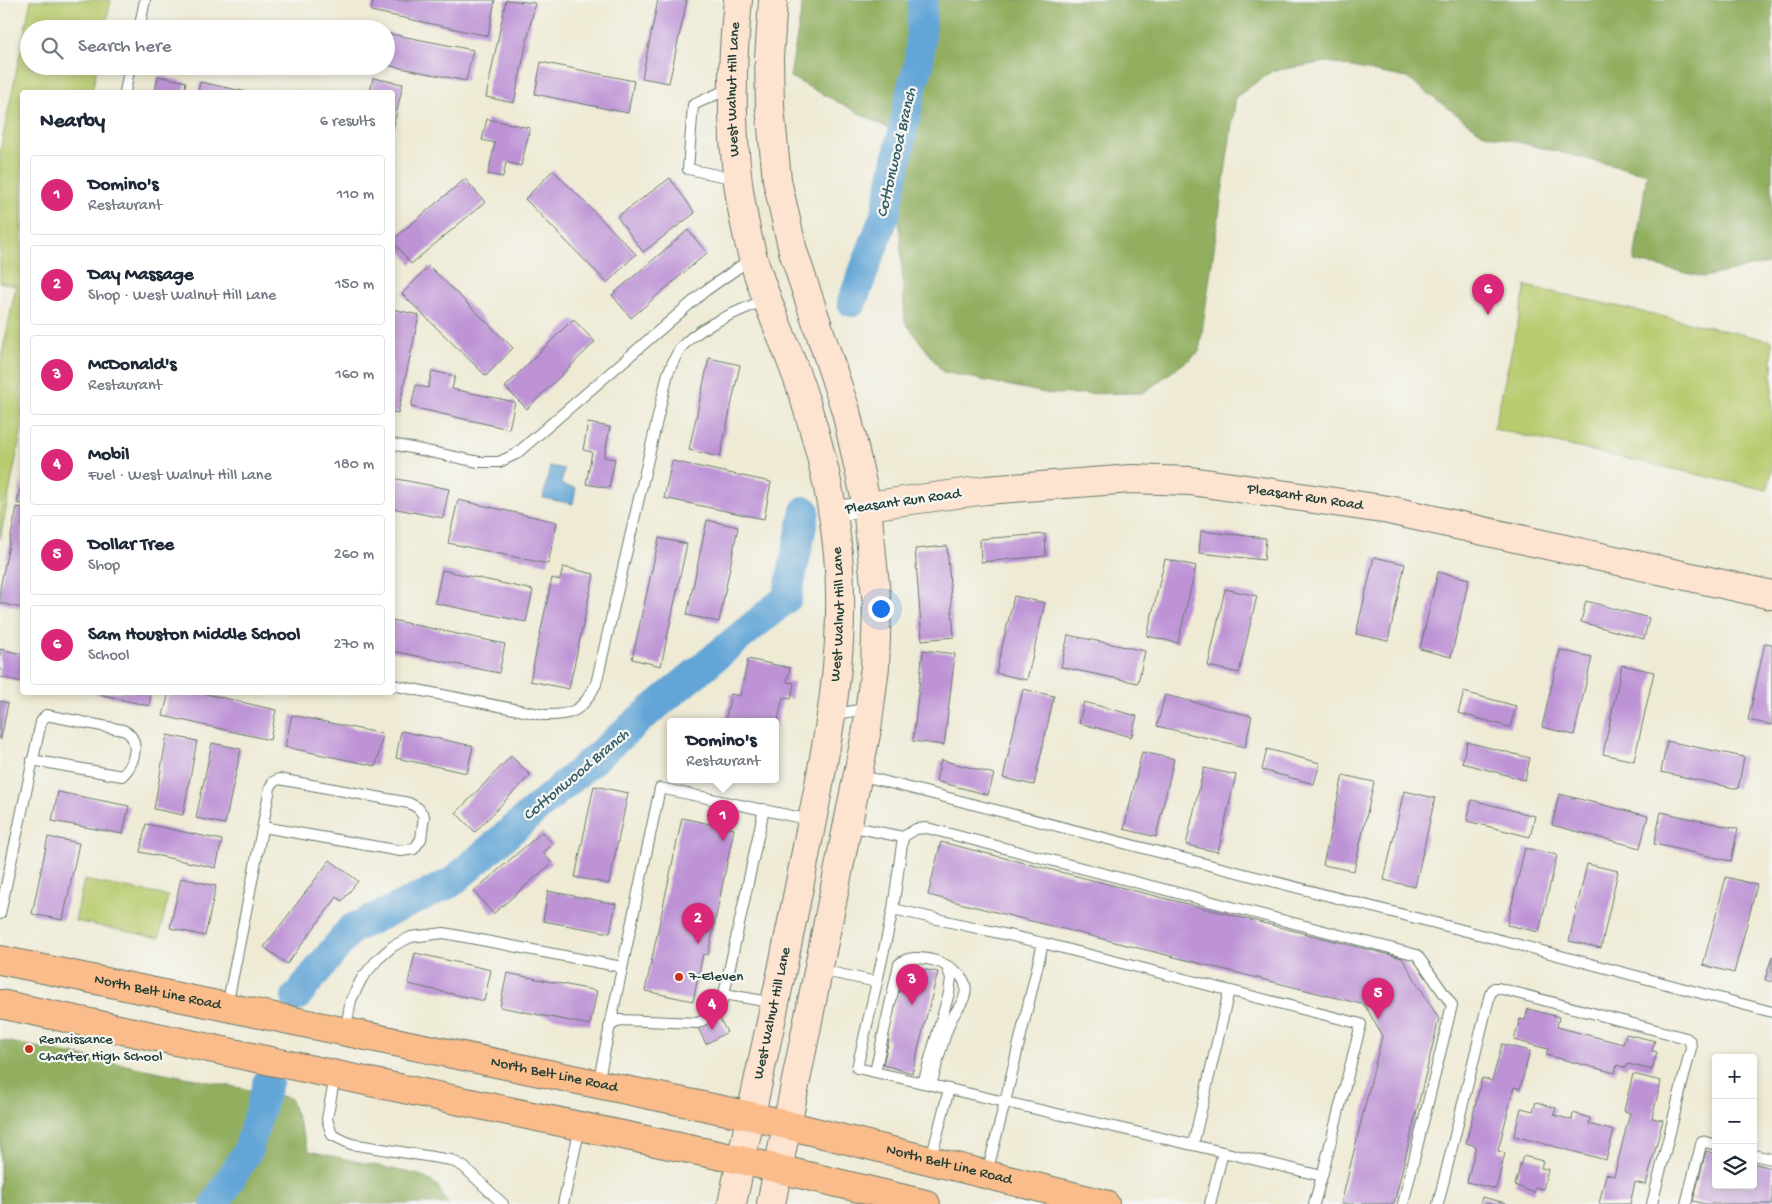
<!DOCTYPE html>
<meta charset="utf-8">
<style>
:root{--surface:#fff;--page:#f2f2f3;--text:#1f2937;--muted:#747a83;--line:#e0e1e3;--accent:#db2777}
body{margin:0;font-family:"Gochi Hand",sans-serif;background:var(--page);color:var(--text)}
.controls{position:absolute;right:15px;bottom:15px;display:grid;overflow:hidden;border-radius:5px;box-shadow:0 2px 8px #0003}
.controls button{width:45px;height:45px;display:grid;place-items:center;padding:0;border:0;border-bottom:1px solid var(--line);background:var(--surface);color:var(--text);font:25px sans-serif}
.you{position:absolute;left:880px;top:608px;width:18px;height:18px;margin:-12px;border:4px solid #fff;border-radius:50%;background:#1a73e8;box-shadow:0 0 0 8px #1a73e833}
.badge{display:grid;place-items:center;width:32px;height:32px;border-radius:50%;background:var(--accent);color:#fff;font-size:16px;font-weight:700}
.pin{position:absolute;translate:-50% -41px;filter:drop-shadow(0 1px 2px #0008)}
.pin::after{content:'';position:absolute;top:26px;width:18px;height:15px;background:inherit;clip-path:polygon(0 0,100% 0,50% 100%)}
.popup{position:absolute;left:667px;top:718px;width:112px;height:65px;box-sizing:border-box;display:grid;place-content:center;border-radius:5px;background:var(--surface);filter:drop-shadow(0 1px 4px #0005);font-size:16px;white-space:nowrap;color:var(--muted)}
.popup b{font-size:19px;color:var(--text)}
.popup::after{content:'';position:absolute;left:50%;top:100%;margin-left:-10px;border:10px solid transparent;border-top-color:var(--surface)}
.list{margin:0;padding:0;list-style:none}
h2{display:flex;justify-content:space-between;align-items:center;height:65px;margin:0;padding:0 20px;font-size:21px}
h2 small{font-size:16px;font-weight:400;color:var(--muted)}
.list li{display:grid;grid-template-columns:32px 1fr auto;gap:15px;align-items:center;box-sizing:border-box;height:80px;margin:0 10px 10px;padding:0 10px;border:1px solid var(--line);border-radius:5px}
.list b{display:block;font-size:19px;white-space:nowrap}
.list p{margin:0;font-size:16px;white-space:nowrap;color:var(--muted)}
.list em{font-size:16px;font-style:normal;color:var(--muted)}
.icon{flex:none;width:28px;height:28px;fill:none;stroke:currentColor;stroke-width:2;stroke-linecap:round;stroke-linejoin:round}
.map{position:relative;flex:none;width:1772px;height:1204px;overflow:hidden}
.search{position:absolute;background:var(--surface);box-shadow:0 2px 8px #0003;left:20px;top:20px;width:375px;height:55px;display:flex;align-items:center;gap:12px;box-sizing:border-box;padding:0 18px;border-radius:28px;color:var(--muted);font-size:19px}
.panel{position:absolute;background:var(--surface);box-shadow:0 2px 8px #0003;left:20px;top:90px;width:375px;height:605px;border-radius:5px}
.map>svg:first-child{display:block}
.green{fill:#b8cb6e;stroke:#6c8451}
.forest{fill:#92af61;stroke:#58764a}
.water{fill:#62a5d6;stroke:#407185}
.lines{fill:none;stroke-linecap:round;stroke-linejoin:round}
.river{stroke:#62a5d6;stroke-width:30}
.building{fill:#bd93d6}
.lane-casing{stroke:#677a6c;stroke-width:12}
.street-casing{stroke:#677a6c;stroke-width:22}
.secondary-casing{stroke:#677a6c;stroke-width:30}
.primary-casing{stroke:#677a6c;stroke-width:30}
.lane{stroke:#fff;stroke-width:10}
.street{stroke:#fff;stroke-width:20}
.secondary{stroke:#fde4d1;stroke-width:28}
.primary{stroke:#fabc8b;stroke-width:28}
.poi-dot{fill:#c8321e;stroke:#f6f6f2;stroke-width:2}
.labels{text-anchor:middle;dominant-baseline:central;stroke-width:4.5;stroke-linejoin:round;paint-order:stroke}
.street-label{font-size:15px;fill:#1f3d34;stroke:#f6f6f2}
.poi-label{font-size:15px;fill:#1f3d34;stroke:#f6f6f2;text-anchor:start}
.water-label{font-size:16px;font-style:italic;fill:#335c65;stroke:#f6f6f2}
</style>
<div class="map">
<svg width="1772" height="1204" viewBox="0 0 1772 1204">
<rect width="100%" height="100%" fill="#f6f6f2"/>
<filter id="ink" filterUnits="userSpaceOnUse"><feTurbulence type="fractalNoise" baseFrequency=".02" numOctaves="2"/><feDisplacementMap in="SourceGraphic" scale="10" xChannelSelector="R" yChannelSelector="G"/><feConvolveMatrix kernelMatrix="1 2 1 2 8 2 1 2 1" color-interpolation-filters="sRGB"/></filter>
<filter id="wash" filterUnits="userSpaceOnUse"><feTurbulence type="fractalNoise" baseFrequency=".0096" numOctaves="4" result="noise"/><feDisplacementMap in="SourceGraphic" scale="20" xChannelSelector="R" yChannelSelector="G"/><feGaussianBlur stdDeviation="1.12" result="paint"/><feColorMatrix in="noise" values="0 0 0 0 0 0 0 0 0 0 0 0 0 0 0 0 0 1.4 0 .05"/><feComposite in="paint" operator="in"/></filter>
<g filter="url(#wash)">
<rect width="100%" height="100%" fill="#eeead4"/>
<g class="green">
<polygon points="31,0 111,0 105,29 29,29 29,66 97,66 92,92 22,92 22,428 0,539 0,365 16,286 0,282 0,151"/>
<polygon points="1526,286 1772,341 1772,470 1767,490 1494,429"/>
<polygon points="84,880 168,896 159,938 75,921"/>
</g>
<g class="forest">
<polygon points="803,0 1772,0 1772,262 1704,277 1634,261 1647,174 1482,133 1407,78 1327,62 1272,71 1236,97 1199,352 1143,393 1050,394 943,372 905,322 899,213 901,135 790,77"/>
<polygon points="0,1040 290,1098 309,1151 420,1175 437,1185 448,1204 0,1204"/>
</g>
<polygon class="water" points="550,466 564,469 561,485 576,488 573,504 543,498"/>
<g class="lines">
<g class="river">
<polyline points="852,302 886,212 912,87 919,65 923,0"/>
<polyline points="296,997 351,929 451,883 640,719 787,598 805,511"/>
<polyline points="215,1204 248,1150 268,1082"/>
</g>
</g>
<g id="blocks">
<g class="building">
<polygon points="373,0 495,0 488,36 371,11"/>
<polygon points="506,0 535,3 514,103 486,97"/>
<polygon points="658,0 687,0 669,83 642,78"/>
<polygon points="386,33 473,50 466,81 386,65"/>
<polygon points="541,62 634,81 628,113 535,94"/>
<polygon points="158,76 186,82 184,92 155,92"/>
<polygon points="373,78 403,84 393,129 392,92 370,92"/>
<polygon points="200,82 247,92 198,92"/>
<polygon points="487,119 530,128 521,166 506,162 503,177 488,174 495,143 482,140"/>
<polygon points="553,170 636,254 607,283 525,199"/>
<polygon points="670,178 695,213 643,252 617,217"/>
<polygon points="465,179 485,202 411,264 392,240"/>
<polygon points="688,230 707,253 631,318 612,295"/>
<polygon points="429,266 513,348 486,376 402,294"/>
<polygon points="392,309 419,315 398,413 392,412"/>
<polygon points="573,319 595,342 527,409 505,387"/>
<polygon points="709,358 740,365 720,457 689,450"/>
<polygon points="432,371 455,376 452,389 515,402 509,429 411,407 416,385 428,388"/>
<polygon points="588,423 610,427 604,457 615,459 609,488 586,484 592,452 583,450"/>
<polygon points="672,461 771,482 764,519 664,498"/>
<polygon points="392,478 449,489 443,518 392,508"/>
<polygon points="22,481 22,504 17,503"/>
<polygon points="458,500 557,522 548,564 448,543"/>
<polygon points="17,507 22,508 22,608 0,603 0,588"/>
<polygon points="707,520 738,527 719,622 687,615"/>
<polygon points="1201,531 1266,538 1264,560 1199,553"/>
<polygon points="1045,534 1046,556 981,562 980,539"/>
<polygon points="659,538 687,544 661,666 632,659"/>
<polygon points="947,546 954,637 922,640 915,549"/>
<polygon points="1374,557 1405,564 1388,641 1356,634"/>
<polygon points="1165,559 1196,566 1178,643 1147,636"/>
<polygon points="563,567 594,574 569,689 530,681 552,578 560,580"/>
<polygon points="442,570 533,590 526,622 435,603"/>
<polygon points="1438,572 1469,579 1451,657 1420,649"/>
<polygon points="1225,589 1257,596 1239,673 1208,666"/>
<polygon points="1014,596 1045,603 1027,680 996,673"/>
<polygon points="1586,601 1649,618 1644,639 1581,622"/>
<polygon points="392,620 505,644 499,673 392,651"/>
<polygon points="1068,635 1145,651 1138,683 1061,667"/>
<polygon points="1765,643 1772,644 1772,725 1748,720"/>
<polygon points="0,649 22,654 22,682 0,677"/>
<polygon points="923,650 955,654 944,745 913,741"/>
<polygon points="1560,650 1592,657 1574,735 1542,727"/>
<polygon points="748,659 790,668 787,682 794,683 791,699 783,697 776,729 776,722 725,722 731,694 740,696"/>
<polygon points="1622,665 1654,672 1634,761 1603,754"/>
<polygon points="1023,689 1054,696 1034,785 1003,778"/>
<polygon points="90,692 151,692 149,706"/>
<polygon points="169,692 198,692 276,710 270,740 163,716"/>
<polygon points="1464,692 1516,706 1510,727 1458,713"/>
<polygon points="1165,695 1252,716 1245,747 1157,726"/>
<polygon points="0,701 8,703 1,739 0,739"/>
<polygon points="1084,702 1137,716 1131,737 1079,723"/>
<polygon points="292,715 383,734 376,766 285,747"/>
<polygon points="401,731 473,746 467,773 396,758"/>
<polygon points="167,735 197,741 183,815 154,809"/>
<polygon points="1667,741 1744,757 1738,789 1661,772"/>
<polygon points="1467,742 1530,758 1525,780 1462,763"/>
<polygon points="212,743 241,749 225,824 196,818"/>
<polygon points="1267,749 1320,763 1314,784 1262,770"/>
<polygon points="1142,752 1174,759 1156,837 1124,829"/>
<polygon points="511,756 530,775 475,832 456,813"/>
<polygon points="941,760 994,774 988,795 936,781"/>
<polygon points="1204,768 1236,775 1218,852 1186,845"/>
<polygon points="1343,775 1374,782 1354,871 1323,865"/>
<polygon points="594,786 628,793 609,884 575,877"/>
<polygon points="1404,791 1435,798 1415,887 1384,880"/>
<polygon points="58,792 129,806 123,834 52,821"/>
<polygon points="1559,794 1648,816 1640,848 1552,825"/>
<polygon points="1472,800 1535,816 1530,837 1467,821"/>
<polygon points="1661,812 1738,829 1731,861 1654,844"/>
<polygon points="682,818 734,829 708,955 703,954 693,1001 645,991"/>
<polygon points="146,824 222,840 216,868 140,852"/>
<polygon points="542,832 553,844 543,853 552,863 493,914 474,891"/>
<polygon points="48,837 79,843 63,920 32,914"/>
<polygon points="941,842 1402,958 1439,1019 1394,1204 1341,1204 1382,1036 1365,1005 928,895"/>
<polygon points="1525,848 1557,855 1539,932 1507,925"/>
<polygon points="330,860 358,881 342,901 337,897 287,964 264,947"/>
<polygon points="1587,864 1618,871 1601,948 1569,941"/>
<polygon points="1726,877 1757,885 1734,973 1703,965"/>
<polygon points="181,878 216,886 205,936 170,928"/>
<polygon points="548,891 616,904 610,933 543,921"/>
<polygon points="415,953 491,970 484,1001 408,984"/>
<polygon points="1772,956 1772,982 1765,980"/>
<polygon points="905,966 938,972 912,1073 883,1065 889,1040 886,1039"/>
<polygon points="507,973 597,991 590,1025 500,1007"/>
<polygon points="1528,1009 1559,1017 1557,1027 1623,1044 1626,1034 1655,1041 1652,1051 1657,1052 1652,1070 1628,1064 1626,1068 1617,1065 1615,1073 1546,1055 1548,1049 1514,1040 1520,1019 1525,1020"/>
<polygon points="718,1016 727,1032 706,1044 698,1028"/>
<polygon points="1502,1044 1530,1051 1520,1089 1514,1087 1498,1151 1505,1153 1496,1189 1467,1182 1476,1146 1466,1143 1482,1078 1492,1081"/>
<polygon points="1633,1074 1661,1081 1652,1118 1663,1120 1646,1185 1635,1182 1630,1204 1599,1204 1606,1174 1614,1176 1630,1113 1624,1111"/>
<polygon points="1536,1102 1556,1108 1554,1115 1572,1120 1573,1113 1590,1118 1589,1124 1614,1131 1606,1160 1514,1136 1521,1108 1533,1111"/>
<polygon points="1706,1151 1716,1154 1716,1185 1753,1185 1753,1163 1772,1168 1772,1204 1706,1204 1693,1201"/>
<polygon points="1523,1156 1543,1161 1541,1168 1548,1169 1543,1189 1536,1187 1534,1193 1515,1185"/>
<polygon points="1482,1197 1506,1203 1506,1204 1480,1204"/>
</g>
</g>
</g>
<g filter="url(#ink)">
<use href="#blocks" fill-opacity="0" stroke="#677a6c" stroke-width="1"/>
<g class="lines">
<g class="lane-casing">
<g id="lane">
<polyline points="139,29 145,0"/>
<polyline points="730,88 693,105 688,169 736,179"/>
<polyline points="125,92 130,66"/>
<polyline points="392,444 479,462 499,462 516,454 705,291 752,258"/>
<path d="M392 685 544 715C573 716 583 710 596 684L668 373C672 365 675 356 680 349 697 326 742 310 767 299"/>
<polyline points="833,715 868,708"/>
<polyline points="859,775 1474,933 1772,1012"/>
<polyline points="903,837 916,829 927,828 1417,955 1452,1005 1403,1204"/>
<polyline points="893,909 1043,943 1005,1102 1223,1152 1210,1204"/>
<path d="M0 914 41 722 46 715 123 730C142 738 135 764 122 776L32 760"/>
<polyline points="1043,943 1361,1024 1322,1176 1223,1152"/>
<polyline points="820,970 877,982 893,909 903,837 849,826"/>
<polyline points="877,982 857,1068 949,1089"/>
<polyline points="724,994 764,809"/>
<path d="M227 1006C242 933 256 861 270 788L273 782 279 779 409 803 418 808 424 816 421 839 414 849 401 851 263 827"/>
<polyline points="609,1027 619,1020 698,1023 719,1011 724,994 775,1003"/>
<polyline points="345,1032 351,1000 362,978 378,959 393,946 411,937 444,933 622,967"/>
<path d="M875 1072 899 964C914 949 959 964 965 984 969 999 955 1010 950 1022 942 1042 937 1065 931 1085"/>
<polyline points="335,1076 327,1119 332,1135 351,1144 451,1160 464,1167 503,1204"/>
<polyline points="598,1083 660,788 811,820"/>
<polyline points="923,1083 949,993 951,978 947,967"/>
<polyline points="1193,1145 1229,991"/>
<polyline points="1753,1155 1772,1159"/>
<polyline points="931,1159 949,1089 1005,1102 987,1173"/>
<polyline points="563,1204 580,1127"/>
<polyline points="1314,1204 1322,1176"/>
<polyline points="1438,1204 1490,994 1494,988 1498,988 1686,1038 1690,1041 1691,1048 1652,1204"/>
<polyline points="1686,1204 1702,1141 1716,1145"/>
</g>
</g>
<g class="street-casing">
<polyline id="street" points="832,512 867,506"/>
</g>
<g class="secondary-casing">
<g id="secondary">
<path id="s1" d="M867 506 986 490 1131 479 1191 481 1389 510 1772 595"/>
<path id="s2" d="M732 1204C757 1083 785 963 808 841 827 746 847 651 838 554 833 500 819 442 802 391 787 346 766 303 753 258 730 175 729 85 738 0"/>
<polyline points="771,1204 867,729 875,667 877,605 867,506 846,411 793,251 777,180 770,107 769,58 773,0"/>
</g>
</g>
<g class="primary-casing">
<g id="primary">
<path id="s3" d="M0 960 751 1116 1105 1204"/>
<polyline points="0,1004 741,1160 926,1204"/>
</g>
</g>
<use href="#lane" class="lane"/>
<use href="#street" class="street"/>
<use href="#secondary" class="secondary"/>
<use href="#primary" class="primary"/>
</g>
</g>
<g class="poi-dot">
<circle cx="679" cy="977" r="5"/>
<circle cx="29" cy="1049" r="5"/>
</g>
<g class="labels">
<g class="street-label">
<text stroke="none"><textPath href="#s2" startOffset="1140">West Walnut Hill Lane</textPath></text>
<text stroke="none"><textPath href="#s1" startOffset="441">Pleasant Run Road</textPath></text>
<text transform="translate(903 502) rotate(-8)">Pleasant Run Road</text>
<text stroke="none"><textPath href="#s2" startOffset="600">West Walnut Hill Lane</textPath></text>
<text stroke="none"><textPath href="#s3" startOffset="161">North Belt Line Road</textPath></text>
<text stroke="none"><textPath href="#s2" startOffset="195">West Walnut Hill Lane</textPath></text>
<text stroke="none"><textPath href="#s3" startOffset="566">North Belt Line Road</textPath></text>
<text stroke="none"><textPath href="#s3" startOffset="971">North Belt Line Road</textPath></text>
</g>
<g class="poi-label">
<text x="689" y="977">7-Eleven</text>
<text x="39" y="1040">Renaissance<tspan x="39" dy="17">Charter High School</tspan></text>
</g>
<g class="water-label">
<text transform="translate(898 153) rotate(-77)">Cottonwood Branch</text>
<text transform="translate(577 776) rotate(-40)">Cottonwood Branch</text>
</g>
</g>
</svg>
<div class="controls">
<button>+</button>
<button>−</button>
<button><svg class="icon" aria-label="layers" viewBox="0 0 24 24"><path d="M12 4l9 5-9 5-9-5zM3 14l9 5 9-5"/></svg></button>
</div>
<div class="you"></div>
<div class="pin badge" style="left:723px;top:841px">1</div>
<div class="popup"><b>Domino's</b>Restaurant</div>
<div class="pin badge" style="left:698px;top:944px">2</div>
<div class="pin badge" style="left:912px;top:1005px">3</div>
<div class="pin badge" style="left:712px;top:1030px">4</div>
<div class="pin badge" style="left:1378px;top:1019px">5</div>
<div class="pin badge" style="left:1488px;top:315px">6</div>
<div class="search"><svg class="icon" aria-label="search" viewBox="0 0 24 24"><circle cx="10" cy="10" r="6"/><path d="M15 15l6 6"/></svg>Search here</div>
<section class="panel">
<h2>Nearby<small>6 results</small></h2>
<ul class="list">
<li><span class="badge">1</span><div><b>Domino's</b><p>Restaurant</p></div><em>110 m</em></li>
<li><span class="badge">2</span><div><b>Day Massage</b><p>Shop · West Walnut Hill Lane</p></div><em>150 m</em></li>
<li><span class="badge">3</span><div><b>McDonald's</b><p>Restaurant</p></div><em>160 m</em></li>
<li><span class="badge">4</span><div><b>Mobil</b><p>Fuel · West Walnut Hill Lane</p></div><em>180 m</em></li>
<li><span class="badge">5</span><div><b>Dollar Tree</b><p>Shop</p></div><em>260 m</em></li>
<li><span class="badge">6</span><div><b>Sam Houston Middle School</b><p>School</p></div><em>270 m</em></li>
</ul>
</section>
</div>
